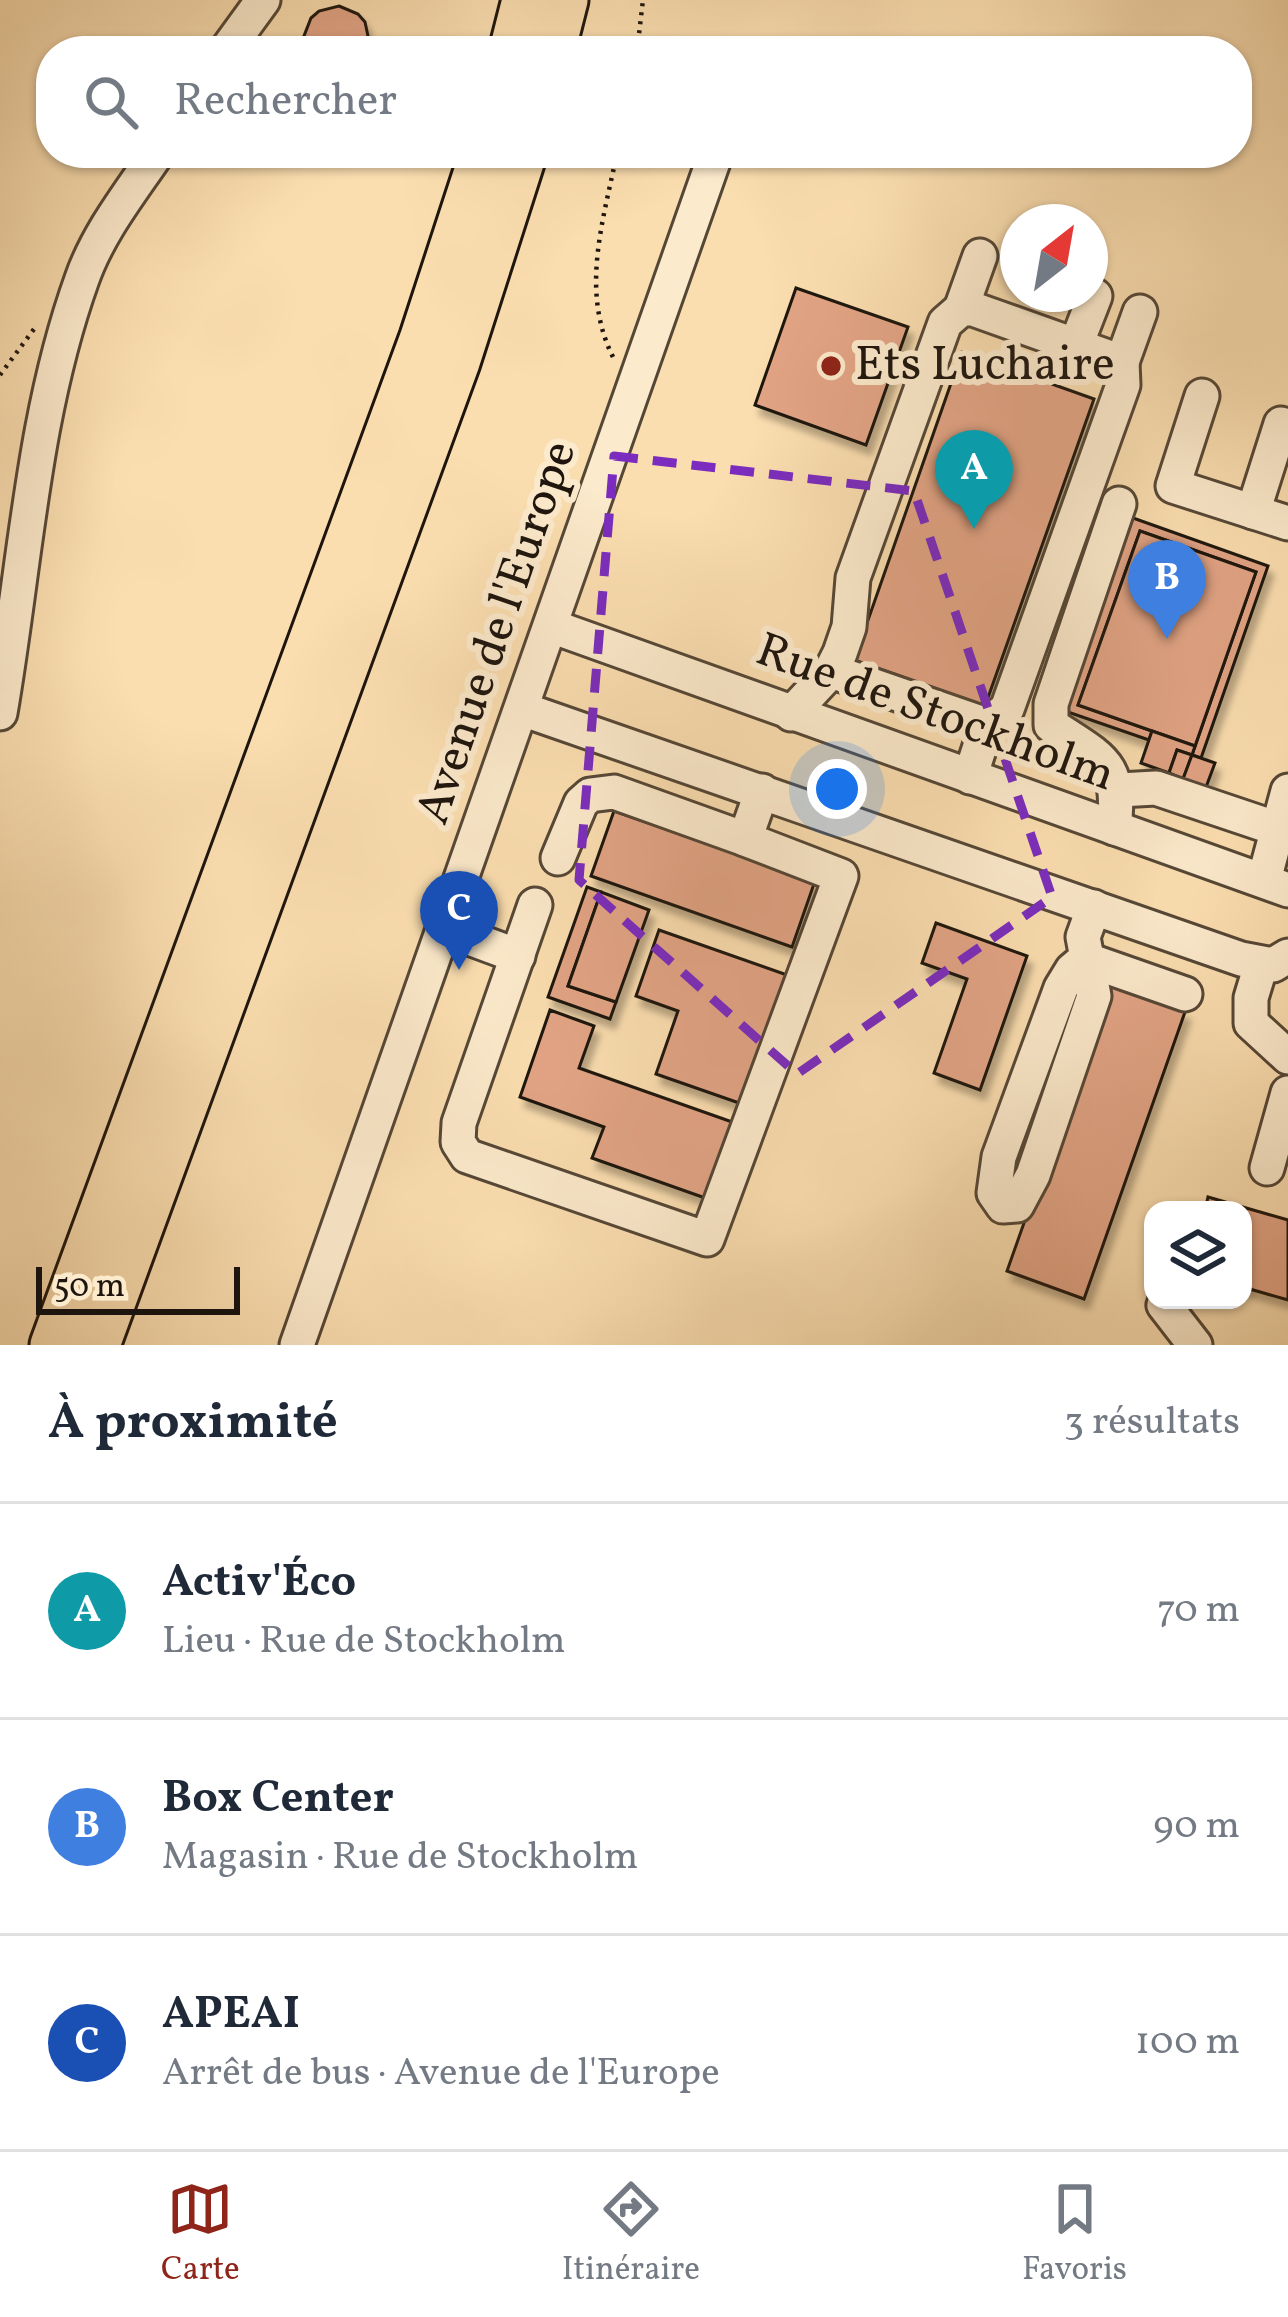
<!DOCTYPE html>
<html lang="fr">
<meta charset="utf-8">
<style>
:root{--surface:#fff;--page:#f2f2f3;--text:#1f2937;--muted:#747a83;--line:#e0e1e3;--accent:#8f2418}
body{margin:0;font-family:Vollkorn,serif;background:var(--page);color:var(--text)}
.controls{position:absolute;right:36px;bottom:36px;display:grid;overflow:hidden;border-radius:24px;box-shadow:0 3px 9px #0004}
.controls button{width:108px;height:108px;display:grid;place-items:center;padding:0;border:0;border-bottom:3px solid var(--line);background:var(--surface);color:var(--text);font:60px sans-serif}
.compass{position:absolute;left:1000px;top:204px;width:108px;height:108px;border-radius:50%;background:var(--surface);box-shadow:0 3px 9px #0004;rotate:31deg}
.scale{position:absolute;left:36px;bottom:30px;width:204px;box-sizing:border-box;padding-left:12px;border:6px solid #1e150e;border-top:0;font-size:33px;line-height:42px;white-space:nowrap;color:#1e150e;-webkit-text-stroke:9px #fceacc;paint-order:stroke}
.you{position:absolute;left:837px;top:789px;width:42px;height:42px;margin:-30px;border:9px solid #fff;border-radius:50%;background:#1a73e8;box-shadow:0 0 0 18px #1a73e833}
.badge{display:grid;place-items:center;width:78px;height:78px;border-radius:50%;background:var(--accent);color:#fff;font-size:39px;font-weight:700}
.pin{position:absolute;translate:-50% -99px;filter:drop-shadow(0 3px 6px #0008)}
.pin::after{content:'';position:absolute;top:63px;width:42px;height:36px;background:inherit;clip-path:polygon(0 0,100% 0,50% 100%)}
.list{margin:0;padding:0;list-style:none}
h2{display:flex;justify-content:space-between;align-items:center;height:156px;margin:0;padding:0 48px;font-size:51px}
h2 small{font-size:39px;font-weight:400;color:var(--muted)}
.list li{display:grid;grid-template-columns:78px 1fr auto;gap:36px;align-items:center;box-sizing:border-box;height:216px;padding:0 48px;border-top:3px solid var(--line)}
.list b{display:block;font-size:45px;white-space:nowrap}
.list p{margin:0;font-size:39px;white-space:nowrap;color:var(--muted)}
.list em{font-size:39px;font-style:normal;color:var(--muted)}
.icon{flex:none;width:66px;height:66px;fill:none;stroke:currentColor;stroke-width:2;stroke-linecap:round;stroke-linejoin:round}
.map{position:relative;flex:none;width:1288px;height:1345px;overflow:hidden}
.search{position:absolute;background:var(--surface);box-shadow:0 3px 9px #0004;left:36px;right:36px;top:36px;height:132px;display:flex;align-items:center;gap:30px;box-sizing:border-box;padding:0 42px;border-radius:48px;color:var(--muted);font-size:45px}
.sheet{height:804px;background:var(--surface)}
nav{display:flex;justify-content:space-around;align-items:center;box-sizing:border-box;height:168px;border-top:3px solid var(--line);background:var(--surface);font-size:33px;color:var(--muted)}
nav a{display:grid;justify-items:center;gap:6px}
nav .on{color:var(--accent)}
.map>svg:first-child{display:block}
.building{fill:#e2a485;stroke:#1e150e;stroke-width:3;filter:url(#shadow)}
.lines{fill:none;stroke-linecap:round;stroke-linejoin:round}
.minor-casing{stroke:#554736;stroke-width:39}
.major-casing{stroke:#1e150e;stroke-width:51}
.path{stroke:#1e150e;stroke-width:4.5;stroke-dasharray:3 6;stroke-linecap:butt}
.minor{stroke:#fceacc;stroke-width:33}
.major{stroke:#fbdeb0;stroke-width:45}
.marked{fill:none;stroke:#7b2cbf;stroke-width:9;stroke-dasharray:24 15;stroke-linejoin:round}
.poi-dot{fill:#8f2418;stroke:#fceacc;stroke-width:4.5}
.labels{text-anchor:middle;dominant-baseline:central;stroke-width:12;stroke-linejoin:round;paint-order:stroke}
.poi-label{font-size:48px;fill:#1e150e;stroke:#fceacc;text-anchor:start}
.street-label{font-size:48px;fill:#1e150e;stroke:#fceacc}
</style>
<div class="map">
<svg width="1288" height="1345" viewBox="0 0 1288 1345">
<defs>
<filter id="shadow"><feDropShadow dx="5" dy="9" stdDeviation="3" flood-color="#0004"/></filter>
</defs>
<rect width="100%" height="100%" fill="#fbdeb0"/>
<filter id="stains"><feTurbulence type="fractalNoise" baseFrequency=".00167" numOctaves="4"/><feColorMatrix values="0 0 0 0 .2 0 0 0 0 .09 0 0 0 0 .02 0 0 0 .5 -.17"/></filter>
<radialGradient id="worn" r=".72"><stop offset=".6" stop-color="#630" stop-opacity="0"/><stop offset="1" stop-color="#630" stop-opacity=".3"/></radialGradient>
<g class="building">
<polygon points="339,6 358,14 365,22 369,41 367,51 307,51 304,36 311,18 319,11"/>
<polygon points="796,288 908,327 866,445 755,405"/>
<polygon points="962,352 1094,399 985,706 854,660"/>
<polygon points="1133,518 1268,566 1201,758 1192,755 1256,572 1140,531 1078,705 1152,731 1149,740 1065,711"/>
<polygon points="1140,531 1256,572 1195,746 1078,705"/>
<polygon points="1152,731 1195,746 1192,755 1177,750 1169,773 1141,763"/>
<polygon points="1177,750 1192,755 1183,779 1169,773"/>
<polygon points="1192,755 1215,763 1206,787 1183,779"/>
<polygon points="614,811 815,881 792,947 591,876"/>
<polygon points="587,887 601,892 568,986 616,1002 610,1019 548,997"/>
<polygon points="601,892 649,910 616,1002 568,986"/>
<polygon points="936,923 1027,956 980,1090 934,1073 967,979 922,963"/>
<polygon points="659,930 787,975 742,1104 656,1074 678,1011 636,996"/>
<polygon points="1108,985 1185,1012 1084,1299 1007,1271"/>
<polygon points="550,1010 594,1026 579,1068 735,1123 708,1199 592,1158 604,1127 520,1097"/>
<polygon points="1208,1197 1288,1220 1288,1300 1243,1287 1243,1210 1205,1210"/>
</g>
<g class="lines">
<g class="minor-casing">
<g id="minor">
<polyline points="226,51 263,0"/>
<polyline points="961,309 980,256"/>
<polyline points="1076,345 1095,296"/>
<polyline points="1122,362 1140,312"/>
<polyline points="1202,396 1173,486 1288,523"/>
<polyline points="1253,512 1281,424"/>
<polyline points="551,626 1288,890"/>
<polyline points="831,671 987,725"/>
<polyline points="522,709 1241,959 1273,965 1288,956"/>
<path d="M0 713C25 568 32 418 82 279 98 233 130 193 157 153"/>
<polyline points="791,714 831,671 840,653 849,627 853,578 945,323 961,309 973,309 1122,362 1123,385 1007,709 987,725 970,777"/>
<polyline points="1119,790 1156,788 1275,828"/>
<path d="M1114 828C1122 762 1102 759 1051 725V704L1119 504"/>
<polyline points="558,858 581,803 590,795 614,792 745,839"/>
<polyline points="1264,880 1288,791"/>
<polyline points="535,905 459,1123 458,1142 467,1156 707,1239 841,876 745,839 762,791"/>
<polyline points="445,929 518,956"/>
<polyline points="1085,959 1072,970 1061,988 999,1157 994,1193 1003,1206 1017,1205 1033,1175 1094,996 1083,937 1094,907"/>
<polyline points="1085,959 1185,994"/>
<polyline points="1261,965 1251,998 1251,1023 1288,1057"/>
<polyline points="1267,1168 1288,1093"/>
<polyline points="1166,1300 1164,1305 1195,1345"/>
<polyline points="297,1345 715,156"/>
</g>
</g>
<g class="major-casing">
<g id="major">
<polyline points="512,51 525,0"/>
<polyline points="552,51 565,0"/>
<polyline points="53,1345 423,337 483,153"/>
<polyline points="97,1345 457,362 524,153"/>
</g>
</g>
<g class="path">
<polyline points="637,51 643,0"/>
<path d="M613 357C580 291 603 222 617 153"/>
<polyline points="0,375 34,329"/>
</g>
<use href="#minor" class="minor"/>
<use href="#major" class="major"/>
</g>
<path class="marked" d="M614 456 914 491 1052 897 797 1074 579 880Z"/>
<circle class="poi-dot" cx="831" cy="366" r="12"/>
<g class="labels">
<g class="poi-label">
<text x="855" y="366">Ets Luchaire</text>
</g>
<g class="street-label">
<text transform="translate(498 633) rotate(-71)">Avenue de l'Europe</text>
<text transform="translate(935 714) rotate(20)">Rue de Stockholm</text>
</g>
</g>
<rect width="100%" height="100%" filter="url(#stains)"/>
<rect width="100%" height="100%" fill="url(#worn)"/>
</svg>
<div class="controls">
<button><svg class="icon" aria-label="layers" viewBox="0 0 24 24"><path d="M12 4l9 5-9 5-9-5zM3 14l9 5 9-5"/></svg></button>
</div>
<svg class="compass" viewBox="-18 -18 36 36"><path d="M0-13l5 13h-10z" fill="#e53935"/><path d="M0 13l5-13h-10z" fill="#747a83"/></svg>
<div class="scale">50 m</div>
<div class="you"></div>
<div class="pin badge" style="left:974px;top:529px;background:#0f9aa8">A</div>
<div class="pin badge" style="left:1167px;top:639px;background:#3f7fe0">B</div>
<div class="pin badge" style="left:459px;top:970px;background:#1a4fb4">C</div>
<div class="search"><svg class="icon" aria-label="search" viewBox="0 0 24 24"><circle cx="10" cy="10" r="6"/><path d="M15 15l6 6"/></svg>Rechercher</div>
</div>
<section class="sheet">
<h2>À proximité<small>3 résultats</small></h2>
<ul class="list">
<li><span class="badge" style="background:#0f9aa8">A</span><div><b>Activ'Éco</b><p>Lieu · Rue de Stockholm</p></div><em>70 m</em></li>
<li><span class="badge" style="background:#3f7fe0">B</span><div><b>Box Center</b><p>Magasin · Rue de Stockholm</p></div><em>90 m</em></li>
<li><span class="badge" style="background:#1a4fb4">C</span><div><b>APEAI</b><p>Arrêt de bus · Avenue de l'Europe</p></div><em>100 m</em></li>
</ul>
</section>
<nav>
<a class="on"><svg class="icon" aria-label="map" viewBox="0 0 24 24"><path d="M3 6l6-2 6 2 6-2v14l-6 2-6-2-6 2zM9 4v14M15 6v14"/></svg>Carte</a>
<a><svg class="icon" aria-label="directions" viewBox="0 0 24 24"><path d="M12 3l9 9-9 9-9-9zM9 14v-3h6M13 9l2 2-2 2"/></svg>Itinéraire</a>
<a><svg class="icon" aria-label="saved" viewBox="0 0 24 24"><path d="M7 4h10v16l-5-4-5 4z"/></svg>Favoris</a>
</nav>
